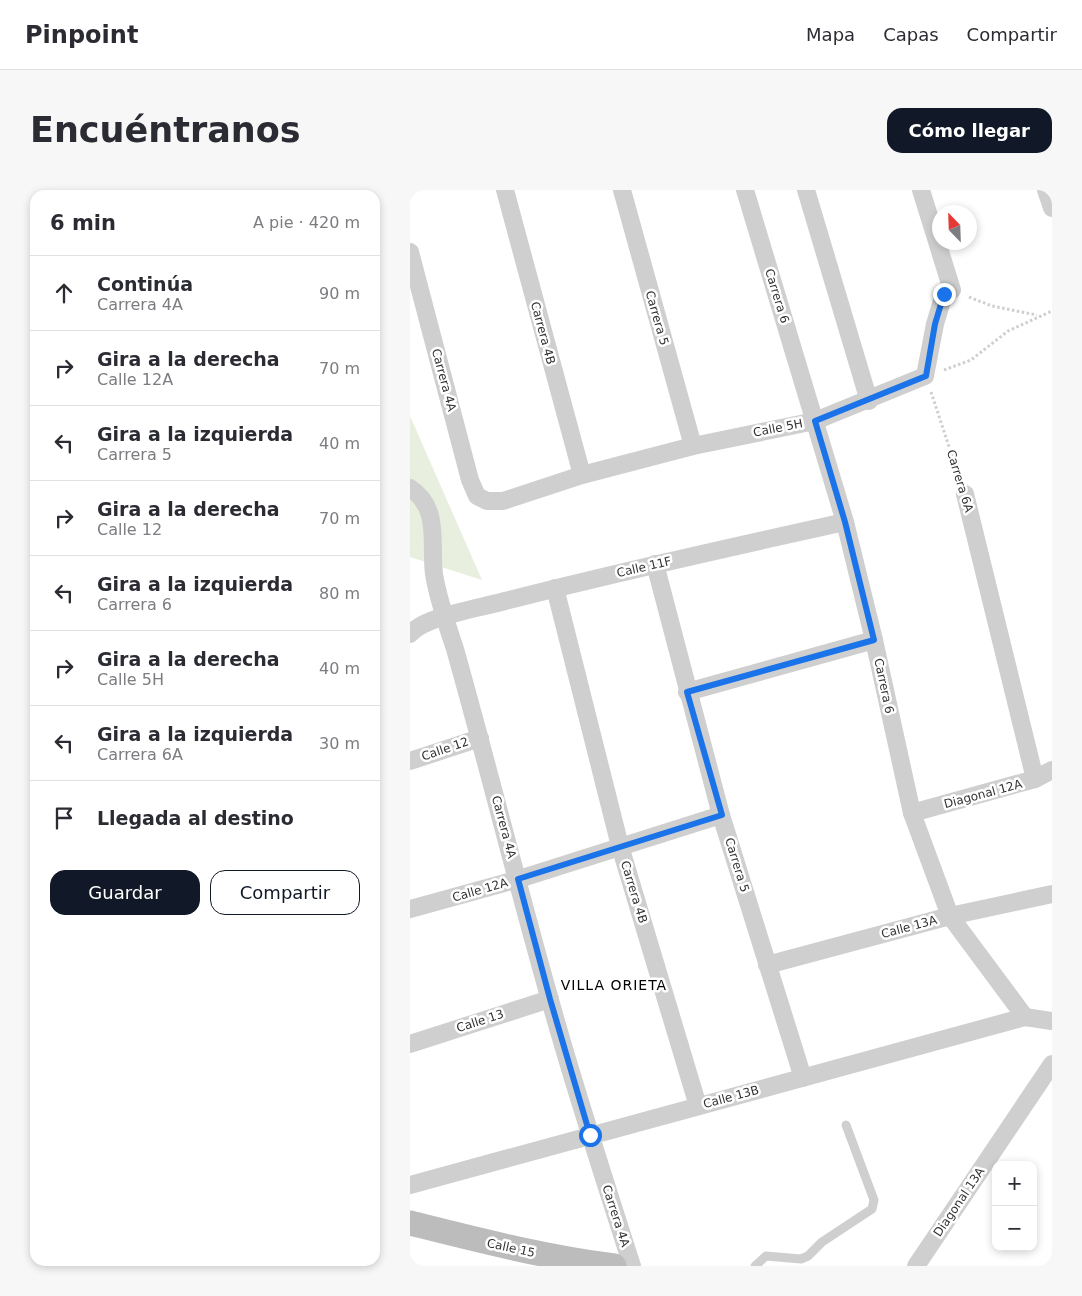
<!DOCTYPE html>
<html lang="es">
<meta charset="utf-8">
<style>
:root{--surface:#fff;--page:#f7f7f7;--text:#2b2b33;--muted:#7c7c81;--line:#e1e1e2;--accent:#111827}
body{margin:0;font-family:"DejaVu Sans",sans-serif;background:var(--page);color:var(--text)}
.controls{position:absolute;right:15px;bottom:15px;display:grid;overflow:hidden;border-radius:10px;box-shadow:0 2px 8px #0003}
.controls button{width:45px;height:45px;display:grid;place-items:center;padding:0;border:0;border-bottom:1px solid var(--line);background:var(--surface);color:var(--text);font:25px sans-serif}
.compass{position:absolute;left:522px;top:15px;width:45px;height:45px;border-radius:50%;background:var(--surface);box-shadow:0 2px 8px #0003;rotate:337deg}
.stop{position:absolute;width:15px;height:15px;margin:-11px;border:4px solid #1a73e8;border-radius:50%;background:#fff}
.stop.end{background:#1a73e8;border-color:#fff;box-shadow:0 1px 5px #0008}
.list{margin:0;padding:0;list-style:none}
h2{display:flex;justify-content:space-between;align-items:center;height:65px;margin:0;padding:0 20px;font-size:21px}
h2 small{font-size:16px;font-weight:400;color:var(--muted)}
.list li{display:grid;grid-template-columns:32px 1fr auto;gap:15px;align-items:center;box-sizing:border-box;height:75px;padding:0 20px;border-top:1px solid var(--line)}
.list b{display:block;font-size:19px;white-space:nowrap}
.list p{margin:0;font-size:16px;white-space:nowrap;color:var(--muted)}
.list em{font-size:16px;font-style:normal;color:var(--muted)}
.actions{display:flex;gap:10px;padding:15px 20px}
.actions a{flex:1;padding:11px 0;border:1px solid var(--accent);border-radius:15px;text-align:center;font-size:18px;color:var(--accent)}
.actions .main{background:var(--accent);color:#fff}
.icon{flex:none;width:28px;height:28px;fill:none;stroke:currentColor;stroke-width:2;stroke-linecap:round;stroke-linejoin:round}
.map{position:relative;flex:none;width:642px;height:1076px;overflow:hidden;border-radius:15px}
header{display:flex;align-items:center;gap:30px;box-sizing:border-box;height:70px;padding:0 25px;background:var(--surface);border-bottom:1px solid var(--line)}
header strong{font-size:24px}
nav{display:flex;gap:28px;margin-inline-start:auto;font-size:18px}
.intro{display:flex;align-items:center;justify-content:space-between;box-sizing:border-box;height:120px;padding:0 30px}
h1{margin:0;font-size:35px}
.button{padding:12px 22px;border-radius:15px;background:var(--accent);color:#fff;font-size:18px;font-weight:700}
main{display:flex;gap:30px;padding:0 30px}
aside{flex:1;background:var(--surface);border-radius:15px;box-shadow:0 2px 8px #0003}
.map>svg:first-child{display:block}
.green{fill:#e8efdf}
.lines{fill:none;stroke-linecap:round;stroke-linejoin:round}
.path{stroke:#cfcfcf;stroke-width:3;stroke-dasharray:2.5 2.5;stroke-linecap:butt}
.service{stroke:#cfcfcf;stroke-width:9}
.minor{stroke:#cfcfcf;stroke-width:18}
.secondary{stroke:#bcbcbc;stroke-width:25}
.route{stroke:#1a73e8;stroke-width:6}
.labels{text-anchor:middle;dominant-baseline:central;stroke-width:5;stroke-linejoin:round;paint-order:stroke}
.street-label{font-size:12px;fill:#323232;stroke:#fff}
.neighbourhood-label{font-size:14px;letter-spacing:1px;fill:#000;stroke:#fff}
</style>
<header>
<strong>Pinpoint</strong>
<nav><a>Mapa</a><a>Capas</a><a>Compartir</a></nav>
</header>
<div class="intro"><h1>Encuéntranos</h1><a class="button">Cómo llegar</a></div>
<main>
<aside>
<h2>6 min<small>A pie · 420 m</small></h2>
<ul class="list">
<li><svg class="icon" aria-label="ahead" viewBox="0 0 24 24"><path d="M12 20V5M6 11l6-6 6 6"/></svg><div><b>Continúa</b><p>Carrera 4A</p></div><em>90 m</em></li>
<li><svg class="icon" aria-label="right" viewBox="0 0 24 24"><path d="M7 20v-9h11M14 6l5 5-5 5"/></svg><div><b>Gira a la derecha</b><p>Calle 12A</p></div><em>70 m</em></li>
<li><svg class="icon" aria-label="left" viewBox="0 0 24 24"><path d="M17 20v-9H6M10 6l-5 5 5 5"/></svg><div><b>Gira a la izquierda</b><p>Carrera 5</p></div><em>40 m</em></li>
<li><svg class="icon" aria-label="right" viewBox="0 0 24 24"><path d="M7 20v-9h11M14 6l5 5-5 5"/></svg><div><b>Gira a la derecha</b><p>Calle 12</p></div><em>70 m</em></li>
<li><svg class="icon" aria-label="left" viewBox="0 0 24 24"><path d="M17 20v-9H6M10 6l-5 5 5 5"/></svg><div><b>Gira a la izquierda</b><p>Carrera 6</p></div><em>80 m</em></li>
<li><svg class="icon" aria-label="right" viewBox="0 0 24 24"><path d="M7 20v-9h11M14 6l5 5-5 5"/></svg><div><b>Gira a la derecha</b><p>Calle 5H</p></div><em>40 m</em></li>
<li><svg class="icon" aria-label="left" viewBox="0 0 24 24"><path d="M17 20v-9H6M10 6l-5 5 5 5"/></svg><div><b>Gira a la izquierda</b><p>Carrera 6A</p></div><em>30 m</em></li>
<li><svg class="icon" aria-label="arrive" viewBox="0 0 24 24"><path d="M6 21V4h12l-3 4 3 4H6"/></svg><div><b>Llegada al destino</b></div></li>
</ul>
<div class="actions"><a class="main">Guardar</a><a>Compartir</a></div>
</aside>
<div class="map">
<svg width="642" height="1076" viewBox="0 0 642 1076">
<rect width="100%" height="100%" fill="#fff"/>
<polygon class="green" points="0,226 72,390 0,367"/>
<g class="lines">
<g class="path">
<polyline points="559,107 582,116 627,125"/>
<polyline points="534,180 561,170 598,141 642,121"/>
<polyline points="521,202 549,287"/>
</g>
<polyline class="service" points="345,1076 356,1066 391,1069 398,1066 412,1052 462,1019 464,1010 436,935"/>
<g class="minor">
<polyline points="95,0 172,285"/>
<polyline points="212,0 283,256"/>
<polyline points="335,0 435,332 464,450 502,623 540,726 615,827"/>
<polyline points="396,0 459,211"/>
<polyline points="636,0 642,18"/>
<polyline points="0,62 60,290 67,306 77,311 93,311 172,285 283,256 405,231 515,186 525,134 534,104 542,100 511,0"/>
<path d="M0 298C31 318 20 355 24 384 28 409 37 435 45 459 78 576 107 694 140 810 165 900 194 988 222 1076"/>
<polyline points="555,304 625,589"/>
<polyline points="245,374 311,625 393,888"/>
<polyline points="145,398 210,656 288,916"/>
<path d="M0 444C15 426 71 418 95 411 208 382 321 357 435 332"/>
<polyline points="277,502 464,450"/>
<polyline points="0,571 70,548"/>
<polyline points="502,623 625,589 642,580"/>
<polyline points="0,719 109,689 311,625"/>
<polyline points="357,775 540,726 642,704"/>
<polyline points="0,854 140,809"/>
<polyline points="0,995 615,827 642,831"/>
<polyline points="506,1076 642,874"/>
</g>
<path class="secondary" d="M0 1033C68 1050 134 1067 204 1076"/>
</g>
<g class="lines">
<polyline class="route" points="180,945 140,809 108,689 312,625 277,502 464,450 435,332 405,231 516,186 525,134 534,104"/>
</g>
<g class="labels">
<g class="street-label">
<text transform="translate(367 106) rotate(73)">Carrera 6</text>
<text transform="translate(247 128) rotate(74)">Carrera 5</text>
<text transform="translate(133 143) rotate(75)">Carrera 4B</text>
<text transform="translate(34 190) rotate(75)">Carrera 4A</text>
<text transform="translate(368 238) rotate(-11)">Calle 5H</text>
<text transform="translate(550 291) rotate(73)">Carrera 6A</text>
<text transform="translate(234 377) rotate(-13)">Calle 11F</text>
<text transform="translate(474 496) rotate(78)">Carrera 6</text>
<text transform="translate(35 559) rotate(-19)">Calle 12</text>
<text transform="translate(573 604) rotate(-15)">Diagonal 12A</text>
<text transform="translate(94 637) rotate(75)">Carrera 4A</text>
<text transform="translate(327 675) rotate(73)">Carrera 5</text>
<text transform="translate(70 700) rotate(-16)">Calle 12A</text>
<text transform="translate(224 702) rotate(73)">Carrera 4B</text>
<text transform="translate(499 737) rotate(-15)">Calle 13A</text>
<text transform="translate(70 831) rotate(-18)">Calle 13</text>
<text transform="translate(321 907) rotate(-15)">Calle 13B</text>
<text transform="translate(549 1012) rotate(-56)">Diagonal 13A</text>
<text transform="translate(206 1026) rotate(72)">Carrera 4A</text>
<text transform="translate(101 1058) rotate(12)">Calle 15</text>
</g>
<g class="neighbourhood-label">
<text x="204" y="795">VILLA ORIETA</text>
</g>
</g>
</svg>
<div class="controls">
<button>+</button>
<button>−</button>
</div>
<svg class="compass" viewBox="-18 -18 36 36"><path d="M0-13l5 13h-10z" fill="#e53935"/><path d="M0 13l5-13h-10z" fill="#7c7c81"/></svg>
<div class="stop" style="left:180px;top:945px"></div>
<div class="stop end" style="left:534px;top:104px"></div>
</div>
</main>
